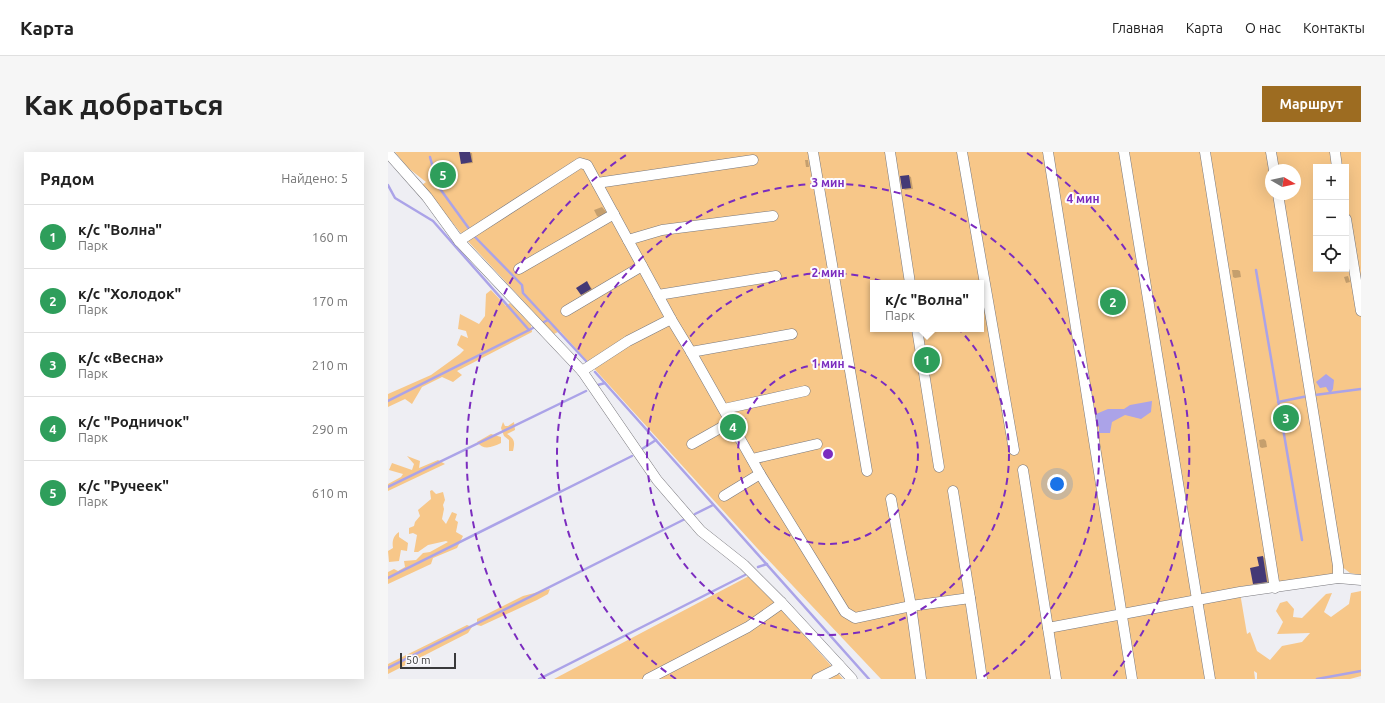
<!DOCTYPE html>
<html lang="ru">
<meta charset="utf-8">
<style>
:root{--surface:#fff;--page:#f6f6f6;--text:#222;--muted:#767676;--line:#e0e0e0;--accent:#9d6c21}
body{margin:0;font-family:Ubuntu,sans-serif;background:var(--page);color:var(--text)}
.controls{position:absolute;right:12px;top:12px;display:grid;overflow:hidden;border-radius:0px;box-shadow:0 4px 16px #0002}
.controls button{width:36px;height:36px;display:grid;place-items:center;padding:0;border:0;border-bottom:1px solid var(--line);background:var(--surface);color:var(--text);font:20px sans-serif}
.compass{position:absolute;left:877px;top:12px;width:36px;height:36px;border-radius:50%;background:var(--surface);box-shadow:0 4px 16px #0002;rotate:99deg}
.scale{position:absolute;left:12px;bottom:10px;width:56px;box-sizing:border-box;padding-left:4px;border:2px solid #39393b;border-top:0;font-size:11px;line-height:14px;white-space:nowrap;color:#39393b;-webkit-text-stroke:3px #fcfcff;paint-order:stroke}
.you{position:absolute;left:669px;top:332px;width:14px;height:14px;margin:-10px;border:3px solid #fff;border-radius:50%;background:#1a73e8;box-shadow:0 0 0 6px #1a73e833}
.badge{display:grid;place-items:center;width:26px;height:26px;border-radius:50%;background:var(--accent);color:#fff;font-size:13px;font-weight:700}
.pin{position:absolute;translate:-50% -50%;border:2px solid #fff;box-shadow:0 1px 4px #0006}
.popup{position:absolute;left:482px;top:128px;width:114px;height:52px;box-sizing:border-box;display:grid;place-content:center;border-radius:0px;background:var(--surface);filter:drop-shadow(0 1px 3px #0005);font-size:13px;white-space:nowrap;color:var(--muted)}
.popup b{font-size:15px;color:var(--text)}
.popup::after{content:'';position:absolute;left:50%;top:100%;margin-left:-8px;border:8px solid transparent;border-top-color:var(--surface)}
.list{margin:0;padding:0;list-style:none}
h2{display:flex;justify-content:space-between;align-items:center;height:52px;margin:0;padding:0 16px;font-size:17px}
h2 small{font-size:13px;font-weight:400;color:var(--muted)}
.list li{display:grid;grid-template-columns:26px 1fr auto;gap:12px;align-items:center;box-sizing:border-box;height:64px;padding:0 16px;border-top:1px solid var(--line)}
.list b{display:block;font-size:15px;white-space:nowrap}
.list p{margin:0;font-size:13px;white-space:nowrap;color:var(--muted)}
.list em{font-size:13px;font-style:normal;color:var(--muted)}
.icon{flex:none;width:22px;height:22px;fill:none;stroke:currentColor;stroke-width:2;stroke-linecap:round;stroke-linejoin:round}
.map{position:relative;flex:none;width:973px;height:527px;overflow:hidden;border-radius:0px}
header{display:flex;align-items:center;gap:24px;box-sizing:border-box;height:56px;padding:0 20px;background:var(--surface);border-bottom:1px solid var(--line)}
header strong{font-size:19px}
nav{display:flex;gap:22px;margin-inline-start:auto;font-size:14px}
.intro{display:flex;align-items:center;justify-content:space-between;box-sizing:border-box;height:96px;padding:0 24px}
h1{margin:0;font-size:28px}
.button{padding:10px 18px;border-radius:0px;background:var(--accent);color:#fff;font-size:14px;font-weight:700}
main{display:flex;gap:24px;padding:0 24px}
aside{flex:1;background:var(--surface);border-radius:0px;box-shadow:0 4px 16px #0002}
.map>svg:first-child{display:block}
.green{fill:#f7c789;fill-rule:evenodd}
.water{fill:#aba3e8}
.shadow{fill:#0003}
.lines{fill:none;stroke-linecap:round;stroke-linejoin:round}
.stream{stroke:#aba3e8;stroke-width:2.5}
.building{fill:#443976}
.minor-casing{stroke:#79787d;stroke-width:11}
.minor{stroke:#fff;stroke-width:10}
.ring{fill:none;stroke:#7b2cbf;stroke-width:2;stroke-dasharray:7 5}
.centre{fill:#7b2cbf;stroke:#fcfcff;stroke-width:2}
.ring-label{font-size:12px;text-anchor:middle;font-weight:bold;fill:#7b2cbf;stroke:#fcfcff;stroke-width:4;stroke-linejoin:round;paint-order:stroke}
</style>
<header>
<strong>Карта</strong>
<nav><a>Главная</a><a>Карта</a><a>О нас</a><a>Контакты</a></nav>
</header>
<div class="intro"><h1>Как добраться</h1><a class="button">Маршрут</a></div>
<main>
<aside>
<h2>Рядом<small>Найдено: 5</small></h2>
<ul class="list">
<li><span class="badge" style="background:#2e9e5b">1</span><div><b>к/с &quot;Волна&quot;</b><p>Парк</p></div><em>160 m</em></li>
<li><span class="badge" style="background:#2e9e5b">2</span><div><b>к/с &quot;Холодок&quot;</b><p>Парк</p></div><em>170 m</em></li>
<li><span class="badge" style="background:#2e9e5b">3</span><div><b>к/с «Весна»</b><p>Парк</p></div><em>210 m</em></li>
<li><span class="badge" style="background:#2e9e5b">4</span><div><b>к/с &quot;Родничок&quot;</b><p>Парк</p></div><em>290 m</em></li>
<li><span class="badge" style="background:#2e9e5b">5</span><div><b>к/с &quot;Ручеек&quot;</b><p>Парк</p></div><em>610 m</em></li>
</ul>
</aside>
<div class="map">
<svg width="973" height="527" viewBox="0 0 973 527">
<rect width="100%" height="100%" fill="#eeeef3"/>
<g class="green">
<path d="M7 0H973V423L962 421 953 414 946 424 897 431 882 425 881 430 851 435 859 482 862 480 869 499 882 508 894 494 914 490 922 481 889 482 895 470 888 459 892 451 899 449 906 457 905 465 914 466 938 442 944 441 936 460 943 465 961 452 963 441 973 439V524L962 527H869V521L866 519 867 527H493L369 396 172 179 166 182 76 85 34 33 38 30 19 15ZM928 15H958V117H928ZM883 18H907V42H883ZM485 131H593V177H485Z"/>
<polygon points="103,138 118,154 122,151 143,173 144,180 69,219 74,223 65,230 54,225 34,235 24,252 17,247 0,255 0,242 43,223 72,202 76,198 69,193 73,183 80,186 78,179 70,177 72,162 91,172 97,164 98,142"/>
<path d="M115 270 117 274H120L126 270 127 278 119 282C127 287 127 290 125 299H121V288L116 284 113 276Z"/>
<path d="M103 282 113 285V291C104 295 96 299 89 290Z"/>
<polygon points="19,304 32,309 31,316 50,308 57,312 0,339 0,332 13,325 15,322 1,318 4,311 24,318 26,312"/>
<polygon points="44,338 48,342 55,340 57,348 55,353 56,357 54,367 58,372 64,360 69,362 67,368 70,370 68,380 75,384 69,396 45,406 43,412 0,432 0,420 6,417 10,419 17,415 16,409 28,408 35,401 42,400 60,390 58,389 40,393 30,400 26,400 29,383 25,381 21,382 21,376 26,374 27,370 32,364 30,358 43,347 42,339"/>
<path d="M11 380V385L20 391 19 399 13 398 11 409 1 410 0 399 5 396C4 389 5 384 11 380Z"/>
<polygon points="363,423 455,527 166,527"/>
<polygon points="162,437 160,442 149,448 93,474 89,473 89,467 135,444"/>
<polygon points="79,473 84,475 80,481 0,522 0,512"/>
</g>
<g class="water">
<polygon points="938,222 946,228 945,237 942,242 938,235 932,236 928,230"/>
<polygon points="764,249 763,260 753,267 737,263 724,270 722,281 711,281 711,274 706,267 708,262 720,257 736,257 742,253"/>
</g>
<g class="shadow">
<polygon points="80,0 84,1 85,11 76,12 74,11"/>
<polygon points="417,8 420,8 421,15 418,15"/>
<polygon points="521,24 523,25 525,37 517,38 515,36"/>
<polygon points="214,55 219,61 211,65 209,64 206,58"/>
<polygon points="844,118 850,118 852,119 853,125 847,126 845,125"/>
<polygon points="960,124 962,130 958,131 956,125"/>
<polygon points="199,130 205,138 196,143 193,142"/>
<polygon points="876,287 878,289 879,295 874,296 872,295 871,288"/>
<polygon points="875,405 879,407 883,431 870,433 866,431"/>
</g>
<g class="lines">
<g class="stream">
<polyline points="42,5 50,34 82,78"/>
<polyline points="0,33 7,46 45,69 141,178"/>
<polyline points="87,85 134,133 135,141 160,168"/>
<polyline points="868,118 914,388"/>
<polyline points="156,170 160,168 198,209"/>
<polyline points="207,220 481,527"/>
<polyline points="210,233 217,231"/>
<polyline points="927,243 973,237"/>
<polyline points="0,249 145,176"/>
<polyline points="890,250 920,244"/>
<polyline points="254,297 268,288"/>
<polyline points="0,335 198,239"/>
<polyline points="307,362 325,353"/>
<polyline points="370,415 379,412"/>
<polyline points="0,426 244,304"/>
<polyline points="0,516 297,367"/>
<polyline points="151,527 357,423"/>
<polyline points="929,527 973,519"/>
</g>
</g>
<g class="building">
<polygon points="71,0 82,0 84,10 73,12"/>
<polygon points="521,23 523,36 514,37 512,24"/>
<polygon points="199,129 203,137 193,143 188,136"/>
<polygon points="875,404 879,430 865,432 862,416 871,414 869,405"/>
</g>
<g class="lines">
<g class="minor-casing">
<g id="minor">
<polyline points="425,0 479,319"/>
<polyline points="502,0 522,131"/>
<polyline points="574,0 626,298"/>
<polyline points="660,0 744,527"/>
<polyline points="736,0 822,527"/>
<polyline points="817,0 887,436"/>
<polyline points="883,0 886,18"/>
<polyline points="947,0 949,15"/>
<polyline points="0,1 39,45 71,89 194,219 269,328 313,379 356,413 393,450 464,527"/>
<polyline points="209,31 365,8"/>
<polyline points="890,42 950,414 950,426"/>
<polyline points="958,67 973,159"/>
<polyline points="240,88 274,78 385,64"/>
<polyline points="71,89 192,11 199,13 283,167"/>
<polyline points="131,117 226,62"/>
<polyline points="270,143 388,124"/>
<polyline points="178,159 254,114"/>
<polyline points="529,177 551,315"/>
<polyline points="303,200 404,182"/>
<polyline points="194,219 240,189 283,167 303,200 372,322 457,460 467,466 523,454 582,446 594,527"/>
<polyline points="336,257 417,239"/>
<polyline points="304,292 343,270"/>
<polyline points="364,307 429,292"/>
<polyline points="635,318 660,476 852,440 950,426 973,428"/>
<polyline points="565,339 582,446"/>
<polyline points="336,344 372,322"/>
<polyline points="503,347 523,454 533,527"/>
<polyline points="660,476 668,527"/>
<polyline points="260,527 360,475 390,454 393,450"/>
<polyline points="429,527 447,518 451,513"/>
</g>
</g>
<use href="#minor" class="minor"/>
</g>
<g class="ring">
<circle cx="440" cy="302" r="90"/>
<circle cx="440" cy="302" r="181"/>
<path d="M288 527A271 271 0 1 1 592 527"/>
<path d="M157 527A361 361 0 0 1 241 1M639 1A361 361 0 0 1 723 527"/>
</g>
<circle cx="440" cy="302" r="6" class="centre"/>
<g class="ring-label">
<text x="440" y="35">3 мин</text>
<text x="695" y="51">4 мин</text>
<text x="440" y="125">2 мин</text>
<text x="440" y="216">1 мин</text>
</g>
</svg>
<div class="controls">
<button>+</button>
<button>−</button>
<button><svg class="icon" aria-label="locate" viewBox="0 0 24 24"><circle cx="12" cy="12" r="6"/><path d="M12 2v4M12 18v4M2 12h4M18 12h4"/></svg></button>
</div>
<svg class="compass" viewBox="-18 -18 36 36"><path d="M0-13l5 13h-10z" fill="#e53935"/><path d="M0 13l5-13h-10z" fill="#767676"/></svg>
<div class="scale">50 m</div>
<div class="you"></div>
<div class="pin badge" style="left:539px;top:208px;background:#2e9e5b">1</div>
<div class="popup"><b>к/с &quot;Волна&quot;</b>Парк</div>
<div class="pin badge" style="left:725px;top:150px;background:#2e9e5b">2</div>
<div class="pin badge" style="left:898px;top:266px;background:#2e9e5b">3</div>
<div class="pin badge" style="left:345px;top:275px;background:#2e9e5b">4</div>
<div class="pin badge" style="left:55px;top:23px;background:#2e9e5b">5</div>
</div>
</main>
